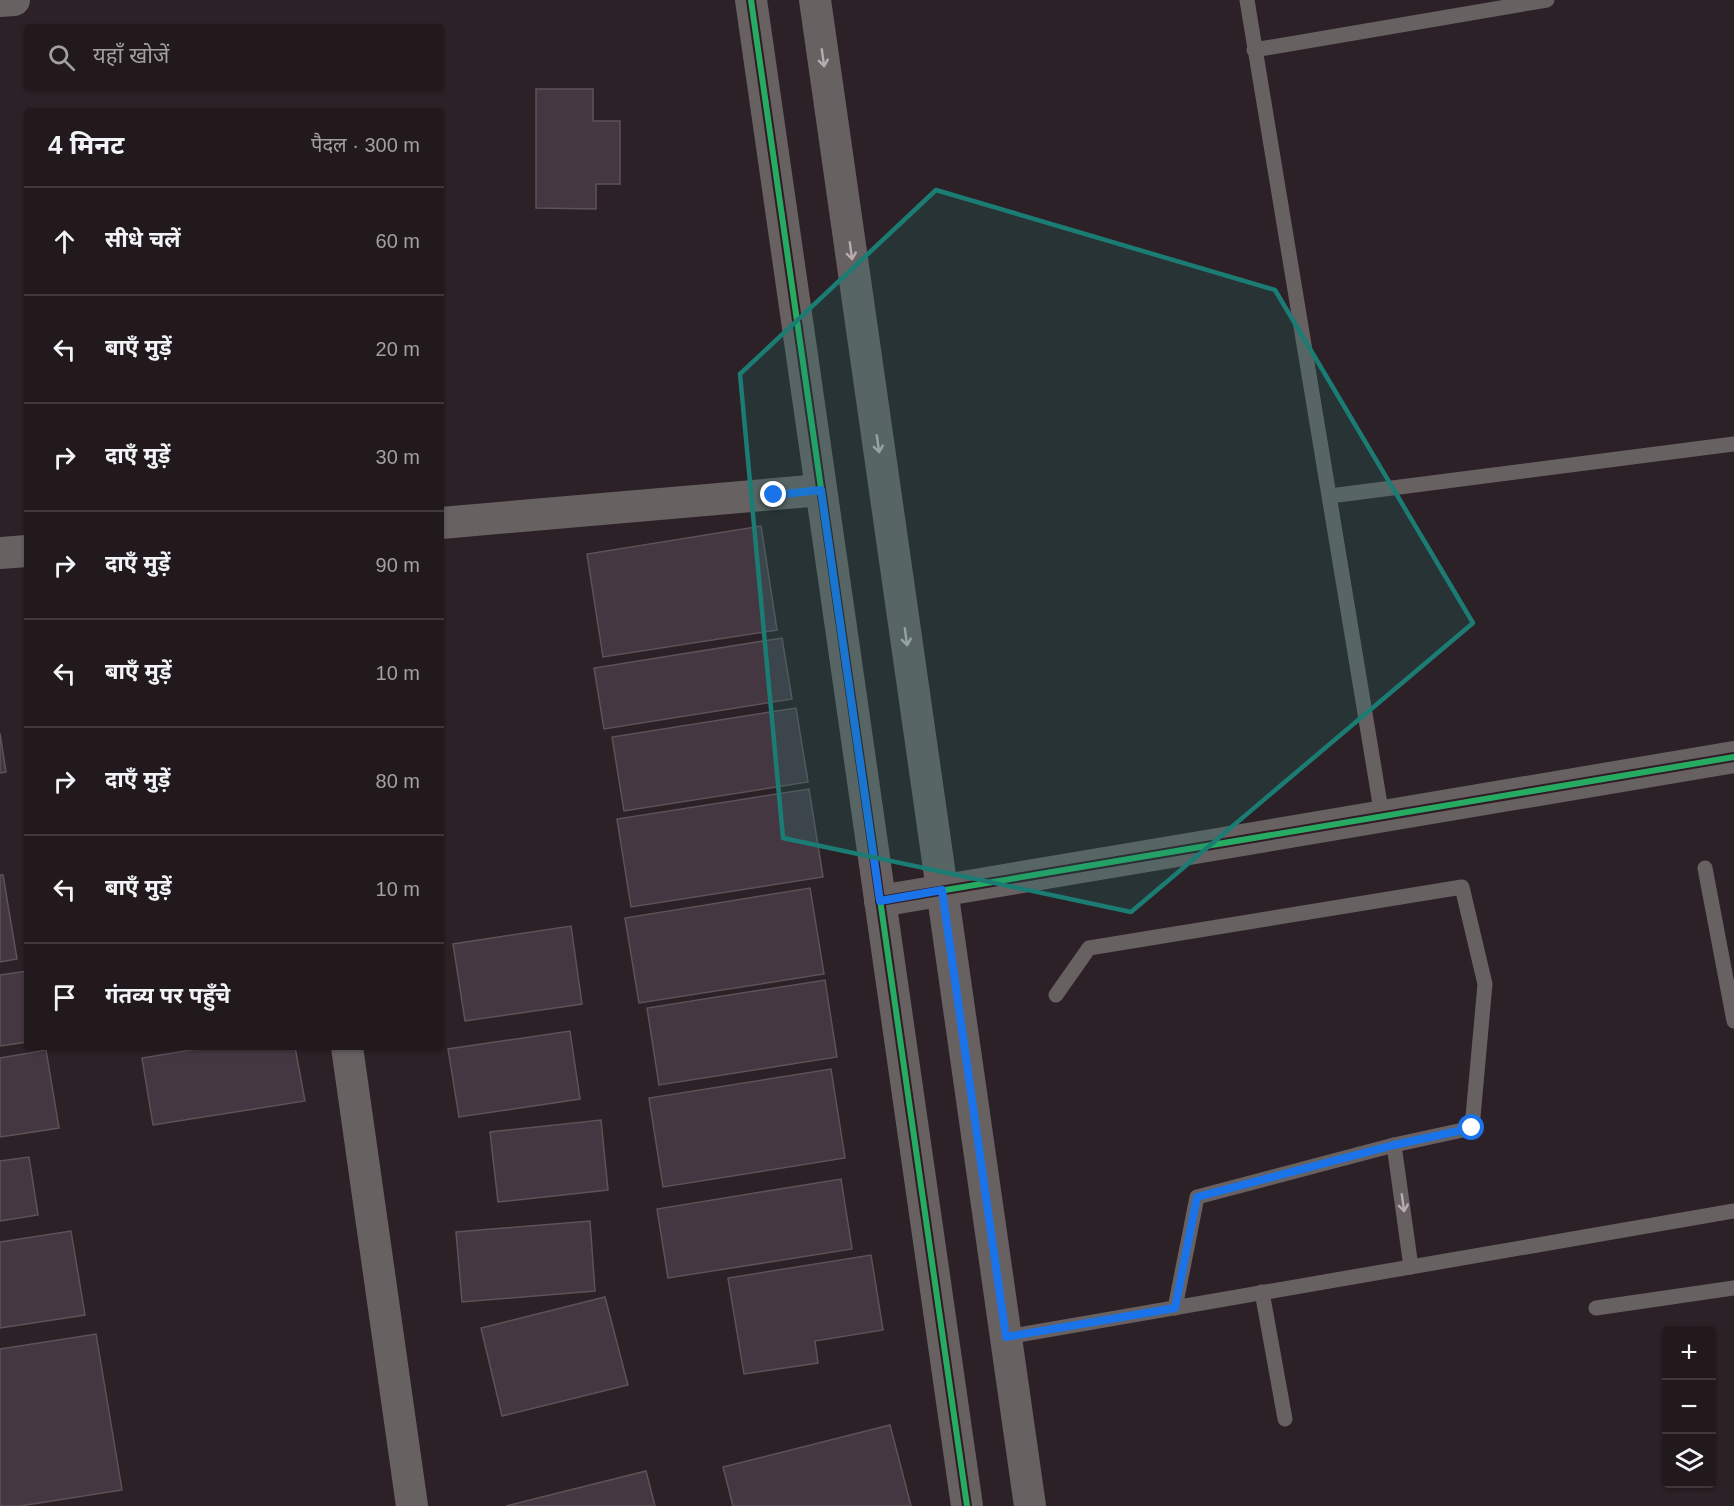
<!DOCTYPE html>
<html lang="hi">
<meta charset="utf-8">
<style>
:root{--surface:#21191c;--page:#2d2629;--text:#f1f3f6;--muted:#a2a0a3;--line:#3e383b}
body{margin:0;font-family:Helvetica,"Noto Sans Devanagari",sans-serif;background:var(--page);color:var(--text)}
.controls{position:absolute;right:18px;bottom:18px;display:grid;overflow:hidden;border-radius:6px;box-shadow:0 2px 4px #0004}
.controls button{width:54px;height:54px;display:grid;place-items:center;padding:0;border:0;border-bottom:2px solid var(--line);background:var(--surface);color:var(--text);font:30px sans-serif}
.stop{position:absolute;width:18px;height:18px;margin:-14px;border:4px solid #1a73e8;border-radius:50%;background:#fff}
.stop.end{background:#1a73e8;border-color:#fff;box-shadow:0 2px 6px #0008}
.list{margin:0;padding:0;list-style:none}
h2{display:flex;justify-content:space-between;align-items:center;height:78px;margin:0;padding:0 24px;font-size:26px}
h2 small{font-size:20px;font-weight:400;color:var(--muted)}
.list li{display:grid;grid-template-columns:39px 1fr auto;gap:18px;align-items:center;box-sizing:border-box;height:108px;padding:0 24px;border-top:2px solid var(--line)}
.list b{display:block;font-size:22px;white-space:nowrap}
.list em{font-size:20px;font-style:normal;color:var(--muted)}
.icon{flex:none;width:33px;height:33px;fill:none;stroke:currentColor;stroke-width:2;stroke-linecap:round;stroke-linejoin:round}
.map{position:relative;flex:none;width:1734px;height:1506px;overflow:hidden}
.search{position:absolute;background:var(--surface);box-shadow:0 2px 4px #0004;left:24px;top:24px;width:420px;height:66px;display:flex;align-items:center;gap:15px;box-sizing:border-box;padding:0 21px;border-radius:6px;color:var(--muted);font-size:22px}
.panel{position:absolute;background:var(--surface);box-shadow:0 2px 4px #0004;left:24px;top:108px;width:420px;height:942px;border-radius:6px}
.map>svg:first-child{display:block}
.building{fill:#443741;stroke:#5c5359;stroke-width:1.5}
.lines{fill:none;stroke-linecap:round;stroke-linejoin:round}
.service{stroke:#676162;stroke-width:15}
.minor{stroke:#676162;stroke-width:32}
.cycleway-casing{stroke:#311c26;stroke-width:10}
.cycleway{stroke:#26ab63;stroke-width:6}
.oneway{stroke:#b7acb0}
.route{stroke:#1a73e8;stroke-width:8}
.marked{fill:#1b7c74;fill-opacity:0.2;stroke:#1b7c74;stroke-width:4.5;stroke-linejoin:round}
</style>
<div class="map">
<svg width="1734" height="1506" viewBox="0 0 1734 1506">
<rect width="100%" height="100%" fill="#2c2126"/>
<g class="building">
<polygon points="536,89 593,89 593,121 620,121 620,184 596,184 596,209 536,208"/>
<polygon points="761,526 777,630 603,657 587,554"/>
<polygon points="782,638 792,699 604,729 594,668"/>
<polygon points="796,708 808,782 624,811 612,737"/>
<polygon points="0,733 6,772 0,773"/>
<polygon points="809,789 823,877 631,907 617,819"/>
<polygon points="0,875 3,875 17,959 0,962"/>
<polygon points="810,888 824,974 639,1003 625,918"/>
<polygon points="571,926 582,1004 465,1021 453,944"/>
<polygon points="27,971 27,1042 0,1046 0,975"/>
<polygon points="825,980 837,1057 659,1085 647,1008"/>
<polygon points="570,1031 580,1099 459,1117 448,1049"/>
<polygon points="209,1047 295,1047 305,1101 153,1125 142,1058"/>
<polygon points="46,1050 59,1128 0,1137 0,1058"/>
<polygon points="831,1069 845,1158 663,1187 649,1098"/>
<polygon points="601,1120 608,1190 498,1202 490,1132"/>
<polygon points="29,1157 38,1215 0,1221 0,1161"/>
<polygon points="841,1179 852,1249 668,1278 657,1209"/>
<polygon points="590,1221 595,1291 462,1302 456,1232"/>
<polygon points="71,1231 85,1315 0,1328 0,1242"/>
<polygon points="871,1255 883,1330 815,1341 818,1363 744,1374 728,1278"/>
<polygon points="605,1297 628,1385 502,1416 481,1328"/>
<polygon points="96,1334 122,1490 20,1506 0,1506 0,1349"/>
<polygon points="890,1425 911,1506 733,1506 723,1467"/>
<polygon points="646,1471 655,1506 506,1506"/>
</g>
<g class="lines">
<g class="service">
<polyline points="1247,0 1382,816"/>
<polyline points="1254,50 1547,0"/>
<polyline points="1330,496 1734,444"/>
<polyline points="1705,868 1734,1021"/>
<polyline points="1056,995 1089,948 1462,887 1485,984 1472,1128 1394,1145 1197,1197 1175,1308"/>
<polyline points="1394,1145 1411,1267"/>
<polyline points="1262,1292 1285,1419"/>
<polyline points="1596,1308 1734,1288"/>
<polyline points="1006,1337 1734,1211"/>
</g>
<g class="minor">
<polyline points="751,0 967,1506"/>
<polyline points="815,0 1030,1506"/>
<polyline points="0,1 14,0"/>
<polyline points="441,523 821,490"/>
<polyline points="0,553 27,551"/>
<polyline points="880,901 1734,757"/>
<polyline points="347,1047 412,1506"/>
</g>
<g class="cycleway-casing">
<g id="cycleway">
<polyline points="751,0 967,1506"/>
<polyline points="880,901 1734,757"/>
</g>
</g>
<use href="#cycleway" class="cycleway"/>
</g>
<defs><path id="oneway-shaft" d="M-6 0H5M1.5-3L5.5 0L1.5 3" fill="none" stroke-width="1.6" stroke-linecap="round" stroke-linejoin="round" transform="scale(1.5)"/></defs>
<g class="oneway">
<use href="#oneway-shaft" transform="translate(823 58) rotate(82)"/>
<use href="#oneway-shaft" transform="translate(851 251) rotate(82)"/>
<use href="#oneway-shaft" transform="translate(878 444) rotate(82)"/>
<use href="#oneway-shaft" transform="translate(906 637) rotate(82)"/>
<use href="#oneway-shaft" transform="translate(1403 1203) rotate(82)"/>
</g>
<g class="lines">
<polyline class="route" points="774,495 821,490 880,901 942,890 1006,1337 1175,1308 1197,1197 1394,1145 1472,1128"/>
</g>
<path class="marked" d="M936 190 1275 290 1473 623 1131 912 783 838 740 374Z"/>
</svg>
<div class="controls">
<button>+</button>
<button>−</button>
<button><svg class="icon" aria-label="layers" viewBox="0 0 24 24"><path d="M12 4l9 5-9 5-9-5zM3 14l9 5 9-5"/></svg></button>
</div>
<div class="stop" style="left:1472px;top:1128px"></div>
<div class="stop end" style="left:774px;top:495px"></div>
<div class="search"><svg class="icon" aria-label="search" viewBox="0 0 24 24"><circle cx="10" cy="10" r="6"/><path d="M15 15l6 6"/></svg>यहाँ खोजें</div>
<section class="panel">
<h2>4 मिनट<small>पैदल · 300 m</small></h2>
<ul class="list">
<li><svg class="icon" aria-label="ahead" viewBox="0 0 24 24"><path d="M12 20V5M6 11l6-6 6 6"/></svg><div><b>सीधे चलें</b></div><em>60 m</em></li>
<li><svg class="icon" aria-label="left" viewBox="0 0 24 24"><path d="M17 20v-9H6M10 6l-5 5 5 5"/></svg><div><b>बाएँ मुड़ें</b></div><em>20 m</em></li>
<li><svg class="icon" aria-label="right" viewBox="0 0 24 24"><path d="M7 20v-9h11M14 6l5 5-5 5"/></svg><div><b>दाएँ मुड़ें</b></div><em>30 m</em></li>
<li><svg class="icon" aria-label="right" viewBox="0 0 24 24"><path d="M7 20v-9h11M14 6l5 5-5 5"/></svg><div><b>दाएँ मुड़ें</b></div><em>90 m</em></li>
<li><svg class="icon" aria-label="left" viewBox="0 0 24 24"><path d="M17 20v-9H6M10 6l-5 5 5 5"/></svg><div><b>बाएँ मुड़ें</b></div><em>10 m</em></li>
<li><svg class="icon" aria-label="right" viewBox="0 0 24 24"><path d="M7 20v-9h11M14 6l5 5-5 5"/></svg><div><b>दाएँ मुड़ें</b></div><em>80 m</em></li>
<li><svg class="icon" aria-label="left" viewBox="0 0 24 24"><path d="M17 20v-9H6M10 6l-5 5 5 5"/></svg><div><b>बाएँ मुड़ें</b></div><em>10 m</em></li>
<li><svg class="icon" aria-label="arrive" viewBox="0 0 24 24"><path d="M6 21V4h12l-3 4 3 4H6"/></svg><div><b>गंतव्य पर पहुँचे</b></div></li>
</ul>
</section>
</div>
